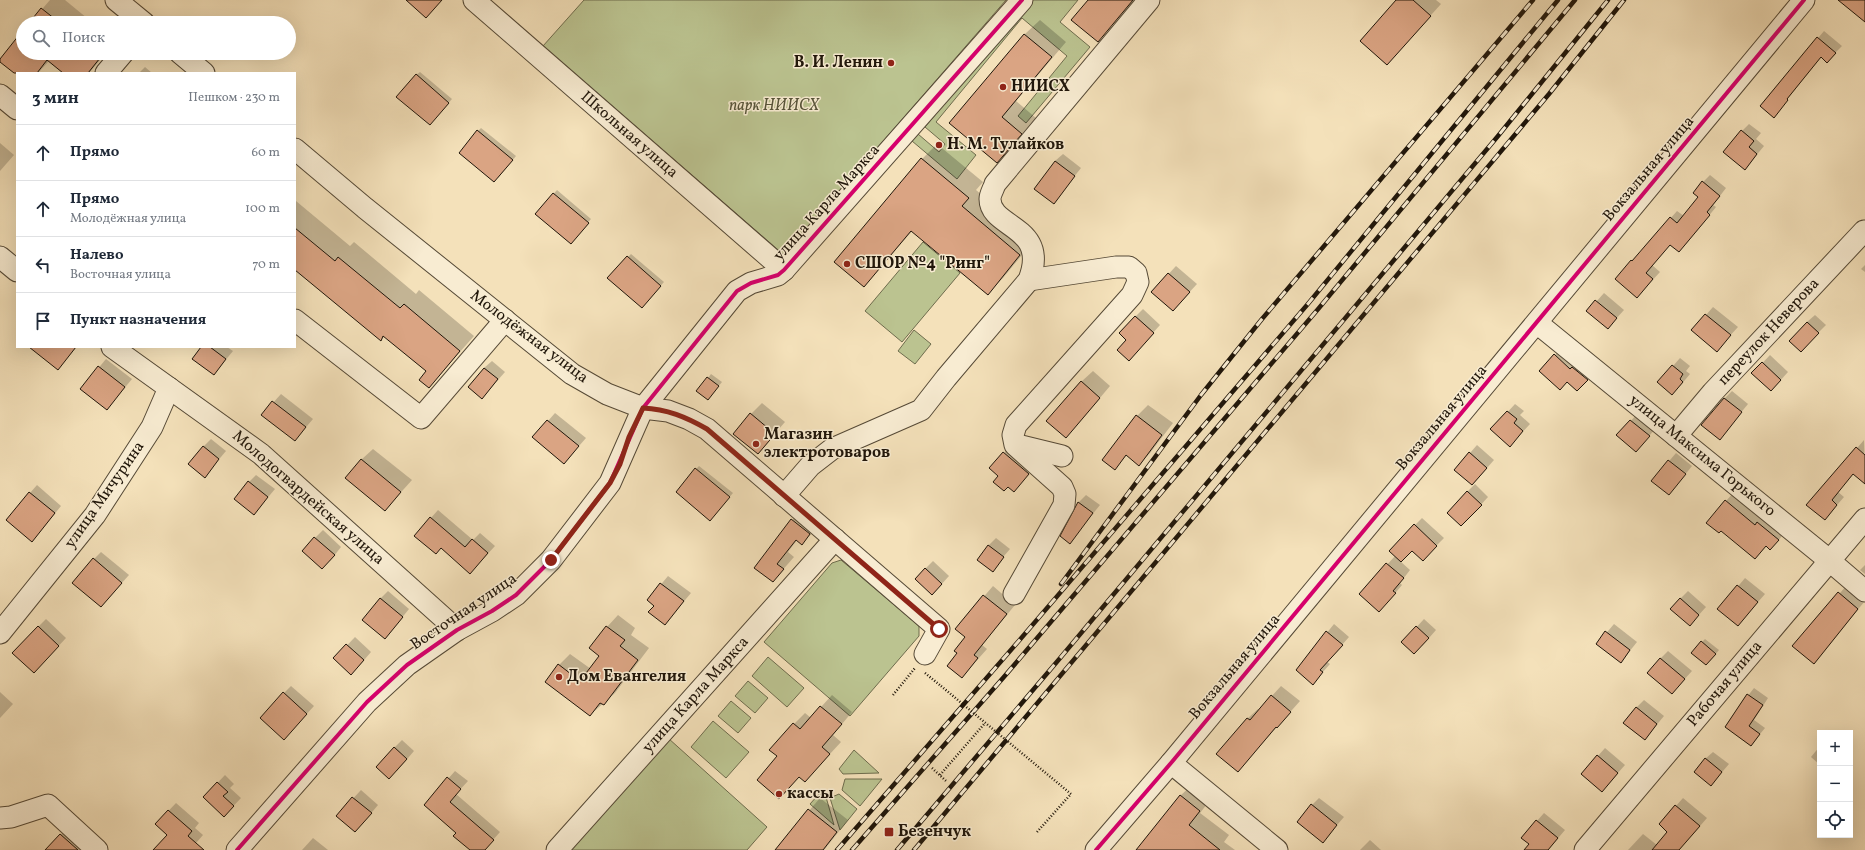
<!DOCTYPE html>
<html lang="ru">
<meta charset="utf-8">
<style>
:root{--surface:#fff;--page:#f2f2f3;--text:#1f2937;--muted:#747a83;--line:#e0e1e3}
body{margin:0;font-family:Vollkorn,serif;background:var(--page);color:var(--text)}
.controls{position:absolute;right:12px;bottom:12px;display:grid;overflow:hidden;border-radius:0px;box-shadow:0 4px 16px #0002}
.controls button{width:36px;height:36px;display:grid;place-items:center;padding:0;border:0;border-bottom:1px solid var(--line);background:var(--surface);color:var(--text);font:20px sans-serif}
.stop{position:absolute;width:12px;height:12px;margin:-9px;border:3px solid #8f2418;border-radius:50%;background:#fff}
.stop.end{background:#8f2418;border-color:#fff;box-shadow:0 1px 4px #0008}
.list{margin:0;padding:0;list-style:none}
h2{display:flex;justify-content:space-between;align-items:center;height:52px;margin:0;padding:0 16px;font-size:17px}
h2 small{font-size:13px;font-weight:400;color:var(--muted)}
.list li{display:grid;grid-template-columns:26px 1fr auto;gap:12px;align-items:center;box-sizing:border-box;height:56px;padding:0 16px;border-top:1px solid var(--line)}
.list b{display:block;font-size:15px;white-space:nowrap}
.list p{margin:0;font-size:13px;white-space:nowrap;color:var(--muted)}
.list em{font-size:13px;font-style:normal;color:var(--muted)}
.icon{flex:none;width:22px;height:22px;fill:none;stroke:currentColor;stroke-width:2;stroke-linecap:round;stroke-linejoin:round}
.map{position:relative;flex:none;width:1865px;height:850px;overflow:hidden}
.search{position:absolute;background:var(--surface);box-shadow:0 4px 16px #0002;left:16px;top:16px;width:280px;height:44px;display:flex;align-items:center;gap:10px;box-sizing:border-box;padding:0 14px;border-radius:22px;color:var(--muted);font-size:15px}
.panel{position:absolute;background:var(--surface);box-shadow:0 4px 16px #0002;left:16px;top:72px;width:280px;height:276px;border-radius:0px}
.map>svg:first-child{display:block}
.green{fill:#bbc390;stroke:#6e6c4d}
.shadow{fill:#0003}
.building{fill:#daa483;stroke:#20160a}
.lines{fill:none;stroke-linecap:round;stroke-linejoin:round}
.minor-casing{stroke:#554936;stroke-width:23}
.path{stroke:#20160a;stroke-width:2.5;stroke-dasharray:1 2;stroke-linecap:butt}
.minor{stroke:#f8ecd2;stroke-width:21}
.rail-casing{stroke:#20160a;stroke-width:4.5}
.rail{stroke:#f8ecd2;stroke-width:3;stroke-dasharray:9;stroke-linecap:butt}
.path-bridge{stroke:#20160a;stroke-width:2.5;stroke-dasharray:1 2;stroke-linecap:butt}
.cycleway-casing{stroke:#f8ecd2;stroke-width:6}
.cycleway{stroke:#d6006c;stroke-width:4}
.route{stroke:#8f2418;stroke-width:5}
.poi-dot{fill:#8f2418;stroke:#f8ecd2;stroke-width:1.5}
.labels{text-anchor:middle;dominant-baseline:central;stroke-width:3;stroke-linejoin:round;paint-order:stroke}
.poi-label{font-size:16px;font-weight:bold;fill:#20160a;stroke:#f8ecd2;text-anchor:start}
.park-label{font-size:16px;font-style:italic;fill:#565339;stroke:#f8ecd2}
.street-label{font-size:16px;fill:#20160a;stroke:#f8ecd2}
</style>
<div class="map">
<svg width="1865" height="850" viewBox="0 0 1865 850">
<rect width="100%" height="100%" fill="#f4e1ba"/>
<filter id="stains"><feTurbulence type="fractalNoise" baseFrequency=".005" numOctaves="4"/><feColorMatrix values="0 0 0 0 .2 0 0 0 0 .09 0 0 0 0 .02 0 0 0 .5 -.17"/></filter>
<radialGradient id="worn" r=".72"><stop offset=".6" stop-color="#630" stop-opacity="0"/><stop offset="1" stop-color="#630" stop-opacity=".3"/></radialGradient>
<g class="green">
<polygon points="584,0 1006,0 784,255 543,46"/>
<polygon points="1031,0 1078,0 1060,22 1090,47 1026,123 1018,116 1067,56 1022,18 936,122 976,155 957,179 912,141 918,134 939,152 945,144 925,127"/>
<polygon points="923,242 960,273 902,342 865,311"/>
<polygon points="914,330 931,344 915,364 898,351"/>
<polygon points="841,560 919,626 919,636 850,716 764,642 832,563"/>
<polygon points="768,657 804,688 787,707 752,676"/>
<polygon points="748,681 768,698 755,713 735,696"/>
<polygon points="731,701 751,718 738,733 718,716"/>
<polygon points="713,721 749,752 726,778 691,747"/>
<polygon points="668,738 767,827 747,850 569,850"/>
<polygon points="854,750 879,773 843,774 839,769"/>
<polygon points="845,779 882,779 860,806 842,790"/>
<polygon points="819,794 826,797 834,825 810,804"/>
<polygon points="839,794 857,809 840,830 830,798"/>
</g>
<g class="shadow">
<polygon points="50,0 65,0 93,23 30,23"/>
<polygon points="1089,0 1135,0 1098,41"/>
<polygon points="1398,0 1436,0 1441,4 1387,64"/>
<polygon points="1040,20 1066,42 1016,101 1036,118 997,162 951,123 1025,34"/>
<polygon points="1824,31 1842,46 1833,55 1821,57 1774,116 1761,106"/>
<polygon points="23,32 23,53 106,53 89,73 64,73 49,61 38,73 17,74 0,60"/>
<polygon points="145,67 152,73 139,73"/>
<polygon points="420,72 452,99 433,121 416,75"/>
<polygon points="1749,124 1761,133 1756,139 1764,146 1745,169 1742,131"/>
<polygon points="481,128 516,156 498,178 478,131"/>
<polygon points="0,143 14,155 0,171"/>
<polygon points="937,144 983,182 976,190 1035,239 1003,278 988,293 913,230 864,286 836,262 922,159"/>
<polygon points="1063,154 1081,168 1054,202 1055,161"/>
<polygon points="1710,175 1726,188 1713,205 1716,207 1686,244 1671,244 1652,265 1660,272 1637,297 1631,261 1639,254 1677,211 1684,216 1699,197 1703,182"/>
<polygon points="557,190 591,219 574,239 536,214"/>
<polygon points="296,201 350,246 354,242 416,294 419,290 474,336 429,387 428,371 385,336 381,340 295,269"/>
<polygon points="631,254 664,282 645,304 628,257"/>
<polygon points="1865,265 1865,272 1861,269"/>
<polygon points="1176,266 1197,284 1173,310 1152,292"/>
<polygon points="1604,293 1624,310 1615,320 1588,311"/>
<polygon points="1713,307 1738,327 1717,350 1693,330"/>
<polygon points="1143,309 1160,325 1136,352 1128,340 1135,317"/>
<polygon points="1815,315 1826,325 1808,343 1807,322"/>
<polygon points="33,347 76,347 58,369"/>
<polygon points="202,347 227,347 233,351 214,374"/>
<polygon points="1562,348 1594,372 1585,383 1555,355"/>
<polygon points="1770,355 1788,372 1779,382 1753,373"/>
<polygon points="1680,358 1690,366 1686,371 1690,374 1680,386 1659,382"/>
<polygon points="106,359 132,379 107,409 81,389"/>
<polygon points="492,361 505,372 482,398 484,368"/>
<polygon points="1093,371 1110,386 1077,425 1081,382"/>
<polygon points="711,374 722,382 708,399 698,391"/>
<polygon points="1732,391 1748,404 1720,438 1724,399"/>
<polygon points="281,394 313,419 295,440 263,414"/>
<polygon points="762,403 785,422 758,453 751,414"/>
<polygon points="1515,404 1524,411 1520,415 1530,424 1517,438 1492,429"/>
<polygon points="1148,405 1173,423 1150,453 1139,464 1127,455 1115,468 1137,416"/>
<polygon points="555,413 586,438 564,463 534,437"/>
<polygon points="1638,413 1656,428 1643,443 1618,435"/>
<polygon points="211,439 226,451 205,476 203,447"/>
<polygon points="1864,440 1865,473 1854,473 1838,492 1844,497 1825,519 1808,505"/>
<polygon points="1477,445 1494,460 1480,476 1470,453"/>
<polygon points="1011,446 1036,466 1014,490 999,475 1004,453"/>
<polygon points="373,449 412,480 385,510 361,460"/>
<polygon points="1676,453 1692,466 1676,486 1653,480"/>
<polygon points="699,466 733,493 713,516 696,469"/>
<polygon points="256,475 275,489 254,514 249,482"/>
<polygon points="1475,484 1488,497 1469,518 1467,492"/>
<polygon points="37,485 61,506 39,533 30,493"/>
<polygon points="1733,493 1785,532 1778,541 1767,545 1755,558 1721,530 1707,523"/>
<polygon points="1086,495 1100,505 1070,542 1062,536 1079,502"/>
<polygon points="803,509 813,532 802,544 797,540 788,552 794,557 773,581 755,568 792,520"/>
<polygon points="438,510 473,540 480,533 495,546 470,573 441,547 415,536"/>
<polygon points="1422,518 1444,538 1430,552 1412,549 1400,561 1410,570 1400,583 1402,585 1387,603 1360,594 1396,555 1415,525"/>
<polygon points="323,530 341,547 330,561 303,550"/>
<polygon points="996,538 1010,549 992,570 988,546"/>
<polygon points="101,552 129,575 101,606 94,559"/>
<polygon points="933,561 949,576 940,586 925,569"/>
<polygon points="1865,565 1865,574 1860,570"/>
<polygon points="668,576 691,593 665,624 655,605 648,600"/>
<polygon points="1745,578 1765,594 1738,625 1719,609"/>
<polygon points="1847,585 1865,601 1814,662 1794,646"/>
<polygon points="993,586 1015,605 982,645 987,649 962,677 958,653 967,637 956,629"/>
<polygon points="388,591 409,609 392,630 380,599"/>
<polygon points="1688,591 1706,607 1697,617 1680,599"/>
<polygon points="618,615 635,628 631,635 649,648 615,693 590,715 559,665 570,654 591,669 601,655 607,627"/>
<polygon points="46,619 66,638 41,665 38,627"/>
<polygon points="1424,619 1436,630 1422,646 1403,642"/>
<polygon points="1334,624 1349,637 1327,662 1330,664 1313,683 1297,670"/>
<polygon points="1614,624 1637,642 1621,662 1597,644"/>
<polygon points="355,637 371,652 359,666 335,658"/>
<polygon points="1705,639 1719,650 1710,661 1702,642"/>
<polygon points="1668,651 1692,671 1672,693 1660,659"/>
<polygon points="291,686 314,706 291,731 284,693"/>
<polygon points="1281,686 1300,701 1238,771 1247,719 1258,709 1259,710"/>
<polygon points="1754,688 1768,698 1754,720 1765,728 1751,745 1740,706"/>
<polygon points="0,692 13,704 0,718"/>
<polygon points="832,695 852,712 833,735 841,742 805,781 799,776 779,798 778,756 794,724 805,713 811,718"/>
<polygon points="1644,700 1664,716 1645,739 1636,708"/>
<polygon points="402,740 414,751 397,771 394,748"/>
<polygon points="1820,746 1820,765 1811,757"/>
<polygon points="1605,748 1625,765 1609,783 1582,774"/>
<polygon points="1713,752 1729,764 1711,785 1705,759"/>
<polygon points="455,771 468,781 456,794 500,832 484,850 471,850 457,833 425,805"/>
<polygon points="225,775 234,784 230,788 241,798 224,816 204,797"/>
<polygon points="1193,784 1211,799 1200,813 1229,835 1224,842 1235,850 1140,850 1180,796"/>
<polygon points="361,790 378,805 362,824 337,816"/>
<polygon points="820,798 848,820 824,850 783,850 779,846"/>
<polygon points="1319,798 1344,817 1323,841 1312,805"/>
<polygon points="1683,798 1707,818 1679,850 1673,850 1669,832 1660,824"/>
<polygon points="176,803 199,823 195,828 203,835 190,850 154,850 168,835 156,824"/>
<polygon points="1544,813 1565,830 1548,850 1525,850 1530,844 1522,838"/>
<polygon points="68,827 86,850 48,850 47,849"/>
<polygon points="1643,834 1662,849 1661,850 1628,850"/>
<polygon points="313,838 328,850 302,850"/>
<polygon points="1370,840 1381,850 1360,850"/>
</g>
<g class="building">
<polygon points="406,0 442,0 426,18"/>
<polygon points="1088,0 1133,0 1098,42 1071,20"/>
<polygon points="1396,0 1413,0 1431,16 1387,65 1360,41"/>
<polygon points="1838,0 1865,0 1865,22"/>
<polygon points="41,8 60,23 29,23"/>
<polygon points="23,30 23,53 104,53 88,73 63,73 47,60 37,73 14,73 0,62 0,59"/>
<polygon points="1024,34 1052,57 1002,117 1022,134 997,163 949,123"/>
<polygon points="1817,37 1836,53 1827,63 1821,57 1787,99 1788,100 1774,118 1760,106"/>
<polygon points="416,74 449,103 430,125 396,97"/>
<polygon points="477,130 513,160 494,182 459,153"/>
<polygon points="1741,130 1754,141 1749,147 1757,154 1745,170 1723,152"/>
<polygon points="921,158 969,198 962,206 1020,255 988,295 911,231 864,287 834,262"/>
<polygon points="1055,161 1075,176 1054,204 1034,189"/>
<polygon points="1702,181 1720,196 1707,212 1710,215 1679,252 1670,245 1646,273 1653,279 1637,298 1615,279 1631,260 1632,261 1670,217 1677,223 1698,197 1693,193"/>
<polygon points="553,193 589,223 571,244 535,214"/>
<polygon points="295,228 335,261 338,257 400,308 404,304 460,351 429,388 419,380 426,371 383,336 381,341 295,270"/>
<polygon points="627,256 661,286 642,308 607,278"/>
<polygon points="1168,273 1190,292 1173,311 1151,292"/>
<polygon points="1595,300 1617,318 1608,329 1586,311"/>
<polygon points="1705,314 1731,335 1717,352 1691,330"/>
<polygon points="1135,316 1154,333 1129,361 1117,350 1126,340 1119,333"/>
<polygon points="1807,322 1819,333 1801,352 1789,341"/>
<polygon points="29,347 76,347 58,370"/>
<polygon points="201,347 210,347 226,359 214,375 192,359"/>
<polygon points="1554,354 1570,369 1572,367 1588,380 1577,391 1567,382 1560,390 1539,371"/>
<polygon points="1762,362 1781,380 1771,391 1751,373"/>
<polygon points="1672,365 1683,374 1680,379 1683,382 1672,395 1657,382"/>
<polygon points="98,366 125,387 107,410 80,389"/>
<polygon points="484,368 498,379 482,399 468,387"/>
<polygon points="707,377 719,386 708,400 696,391"/>
<polygon points="1081,381 1100,398 1066,438 1046,421"/>
<polygon points="1724,398 1742,412 1720,440 1701,425"/>
<polygon points="272,401 306,427 295,441 261,415"/>
<polygon points="1507,411 1517,419 1514,423 1523,431 1510,447 1490,429"/>
<polygon points="750,413 775,434 758,454 733,434"/>
<polygon points="1136,415 1162,435 1139,466 1126,455 1115,470 1102,460"/>
<polygon points="547,420 579,446 564,464 532,437"/>
<polygon points="1630,420 1650,436 1636,452 1616,435"/>
<polygon points="203,446 219,459 205,478 188,464"/>
<polygon points="1856,447 1865,455 1865,484 1853,474 1832,500 1837,505 1825,520 1806,505"/>
<polygon points="1003,452 1029,474 1014,492 1008,487 1004,491 993,482 998,476 989,468"/>
<polygon points="1469,452 1487,468 1472,485 1454,470"/>
<polygon points="361,459 401,492 385,511 345,478"/>
<polygon points="1668,460 1686,474 1669,495 1651,481"/>
<polygon points="695,468 730,497 710,521 676,492"/>
<polygon points="248,481 268,497 254,515 234,499"/>
<polygon points="1467,491 1482,505 1461,526 1447,513"/>
<polygon points="29,492 55,513 32,542 6,520"/>
<polygon points="1725,500 1755,525 1757,522 1779,540 1770,550 1766,546 1755,559 1721,531 1719,533 1706,523"/>
<polygon points="1078,502 1093,513 1070,544 1060,536"/>
<polygon points="430,517 465,547 472,539 488,553 470,574 441,548 436,554 414,536"/>
<polygon points="791,519 810,534 802,545 796,540 777,564 784,569 773,582 754,568"/>
<polygon points="1414,524 1437,546 1423,561 1412,551 1401,562 1389,551"/>
<polygon points="314,537 335,555 322,569 302,551"/>
<polygon points="988,545 1004,557 993,572 977,560"/>
<polygon points="93,558 122,583 101,607 72,583"/>
<polygon points="1386,563 1404,578 1393,591 1396,593 1379,612 1359,594"/>
<polygon points="925,568 942,584 932,595 915,579"/>
<polygon points="660,583 684,601 665,625 648,612 654,606 647,600"/>
<polygon points="1737,585 1758,602 1738,626 1717,609"/>
<polygon points="1838,592 1858,609 1814,664 1792,646"/>
<polygon points="983,595 1007,614 974,655 978,658 962,678 947,666 957,653 954,651 965,637 955,629"/>
<polygon points="380,598 403,617 385,639 362,620"/>
<polygon points="1680,598 1699,615 1690,626 1670,609"/>
<polygon points="38,626 59,646 34,673 12,653"/>
<polygon points="606,626 625,640 620,646 638,660 604,705 600,703 590,716 545,682 558,664 580,681 599,656 589,648"/>
<polygon points="1416,626 1429,638 1414,654 1401,642"/>
<polygon points="1326,631 1343,645 1320,670 1323,672 1313,685 1296,670"/>
<polygon points="1605,631 1630,650 1621,663 1596,644"/>
<polygon points="1701,641 1716,654 1706,665 1691,653"/>
<polygon points="346,644 364,660 351,675 333,658"/>
<polygon points="1660,658 1685,679 1672,694 1647,673"/>
<polygon points="283,692 307,714 284,740 260,718"/>
<polygon points="1747,694 1763,705 1749,726 1760,734 1751,746 1725,727"/>
<polygon points="1271,695 1291,712 1277,728 1276,727 1238,772 1216,754 1247,718 1250,720"/>
<polygon points="820,706 842,724 822,747 830,754 805,782 799,777 779,799 757,780 777,756 769,750 793,723 800,729"/>
<polygon points="1636,707 1657,724 1645,740 1623,723"/>
<polygon points="394,747 407,759 389,779 376,767"/>
<polygon points="1597,755 1618,773 1602,792 1581,774"/>
<polygon points="1705,758 1722,772 1711,786 1694,772"/>
<polygon points="447,777 461,789 450,802 494,840 485,850 470,850 453,836 456,833 424,805"/>
<polygon points="217,782 228,792 223,796 234,806 224,817 203,797"/>
<polygon points="1180,795 1200,811 1189,825 1220,850 1136,850"/>
<polygon points="352,797 372,813 355,832 336,816"/>
<polygon points="1311,804 1337,825 1323,843 1297,822"/>
<polygon points="1675,805 1700,826 1679,850 1652,850 1667,832 1659,824"/>
<polygon points="808,809 837,832 823,850 775,850"/>
<polygon points="168,810 192,831 188,836 204,850 153,850 167,835 155,824"/>
<polygon points="1536,820 1558,838 1548,850 1524,850 1529,844 1521,838"/>
<polygon points="60,834 78,850 45,850"/>
</g>
<g class="lines">
<g class="minor-casing">
<g id="minor">
<polyline points="116,0 144,23"/>
<polyline points="474,0 784,270"/>
<polyline points="180,53 204,73"/>
<polyline points="106,73 123,53"/>
<polyline points="0,95 17,109"/>
<polyline points="295,149 365,208 572,374 607,394 643,408 668,411 689,419 707,429 939,629 925,654"/>
<polyline points="0,257 17,271"/>
<polyline points="295,320 421,418 505,320"/>
<polyline points="1537,323 1824,556 1865,591"/>
<polyline points="112,347 261,454 457,630"/>
<polyline points="1676,436 1713,392 1864,231"/>
<polyline points="1017,445 1062,456"/>
<path d="M784 496 810 466 832 449 921 410 946 378 1029 280C1050 225 990 229 990 199 990 194 994 188 995 184L1149 0"/>
<polyline points="1014,594 1064,505 1065,494 1062,487 1015,445 1013,435 1016,425 1132,295 1138,282 1136,273 1129,267 1116,267 1029,280"/>
<polyline points="0,633 95,515 152,427 169,388"/>
<polyline points="1171,763 1277,850"/>
<polyline points="0,818 11,817 48,805 97,850"/>
<polyline points="237,850 367,702 407,665 457,630 492,611 516,595 551,560 610,483 643,408 737,291 751,283 778,275 784,270 1022,0"/>
<polyline points="557,850 835,539"/>
<polyline points="1096,850 1171,763 1804,0"/>
<polyline points="1585,850 1865,519"/>
</g>
</g>
<g class="path">
<polyline points="925,673 941,686"/>
<polyline points="893,695 915,668"/>
<polyline points="932,768 946,781"/>
<polyline points="940,775 985,723"/>
<polyline points="1037,832 1071,794"/>
</g>
<use href="#minor" class="minor"/>
<g class="rail-casing">
<g id="rail">
<polyline points="1061,584 1201,395 1262,319 1533,0"/>
<polyline points="837,850 1017,643 1307,305 1558,0"/>
<polyline points="852,850 1003,678 1319,308 1575,0"/>
<polyline points="897,850 1061,657 1498,136 1608,0"/>
<polyline points="914,850 1549,94 1624,0"/>
</g>
</g>
<use href="#rail" class="rail"/>
<polyline class="path-bridge" points="941,686 1071,794"/>
<g class="cycleway-casing">
<g id="cycleway">
<polyline points="237,850 367,702 407,665 457,630 492,611 516,595 551,560 610,483 643,408 737,291 751,283 778,275 784,270 1022,0"/>
<polyline points="1096,850 1171,763 1804,0"/>
</g>
</g>
<use href="#cycleway" class="cycleway"/>
</g>
<g class="lines">
<path class="route" d="M551 560 610 483 620 464 629 437 643 408C667 409 686 417 707 429L939 629"/>
</g>
<g class="poi-dot">
<circle cx="891" cy="63" r="4"/>
<circle cx="1003" cy="87" r="4"/>
<circle cx="939" cy="145" r="4"/>
<circle cx="847" cy="264" r="4"/>
<circle cx="756" cy="444" r="4"/>
<circle cx="559" cy="677" r="4"/>
<circle cx="779" cy="794" r="4"/>
<rect x="884" y="827" width="10" height="10" rx="2"/>
</g>
<g class="labels">
<g class="poi-label">
<text x="883" y="63" text-anchor="end">В. И. Ленин</text>
<text x="1011" y="87">НИИСХ</text>
<text x="947" y="145">Н. М. Тулайков</text>
<text x="855" y="264">СШОР №4 "Ринг"</text>
<text x="764" y="435">Магазин<tspan x="764" dy="18">электротоваров</tspan></text>
<text x="567" y="677">Дом Евангелия</text>
<text x="787" y="794">кассы</text>
<text x="898" y="832">Безенчук</text>
</g>
<g class="park-label">
<text x="774" y="106">парк НИИСХ</text>
</g>
<g class="street-label">
<text transform="translate(629 135) rotate(41)">Школьная улица</text>
<text transform="translate(1649 169) rotate(-50)">Вокзальная улица</text>
<text transform="translate(827 203) rotate(-48)">улица Карла Маркса</text>
<text transform="translate(1769 332) rotate(-47)">переулок Неверова</text>
<text transform="translate(529 337) rotate(37)">Молодёжная улица</text>
<text transform="translate(1442 418) rotate(-50)">Вокзальная улица</text>
<text transform="translate(1702 456) rotate(39)">улица Максима Горького</text>
<text transform="translate(105 495) rotate(-55)">улица Мичурина</text>
<text transform="translate(308 498) rotate(41)">Молодогвардейская улица</text>
<text transform="translate(464 612) rotate(-34)">Восточная улица</text>
<text transform="translate(1235 667) rotate(-50)">Вокзальная улица</text>
<text transform="translate(1725 684) rotate(-50)">Рабочая улица</text>
<text transform="translate(696 695) rotate(-48)">улица Карла Маркса</text>
</g>
</g>
<rect width="100%" height="100%" filter="url(#stains)"/>
<rect width="100%" height="100%" fill="url(#worn)"/>
</svg>
<div class="controls">
<button>+</button>
<button>−</button>
<button><svg class="icon" aria-label="locate" viewBox="0 0 24 24"><circle cx="12" cy="12" r="6"/><path d="M12 2v4M12 18v4M2 12h4M18 12h4"/></svg></button>
</div>
<div class="stop" style="left:939px;top:629px"></div>
<div class="stop end" style="left:551px;top:560px"></div>
<div class="search"><svg class="icon" aria-label="search" viewBox="0 0 24 24"><circle cx="10" cy="10" r="6"/><path d="M15 15l6 6"/></svg>Поиск</div>
<section class="panel">
<h2>3 мин<small>Пешком · 230 m</small></h2>
<ul class="list">
<li><svg class="icon" aria-label="ahead" viewBox="0 0 24 24"><path d="M12 20V5M6 11l6-6 6 6"/></svg><div><b>Прямо</b></div><em>60 m</em></li>
<li><svg class="icon" aria-label="ahead" viewBox="0 0 24 24"><path d="M12 20V5M6 11l6-6 6 6"/></svg><div><b>Прямо</b><p>Молодёжная улица</p></div><em>100 m</em></li>
<li><svg class="icon" aria-label="left" viewBox="0 0 24 24"><path d="M17 20v-9H6M10 6l-5 5 5 5"/></svg><div><b>Налево</b><p>Восточная улица</p></div><em>70 m</em></li>
<li><svg class="icon" aria-label="arrive" viewBox="0 0 24 24"><path d="M6 21V4h12l-3 4 3 4H6"/></svg><div><b>Пункт назначения</b></div></li>
</ul>
</section>
</div>
